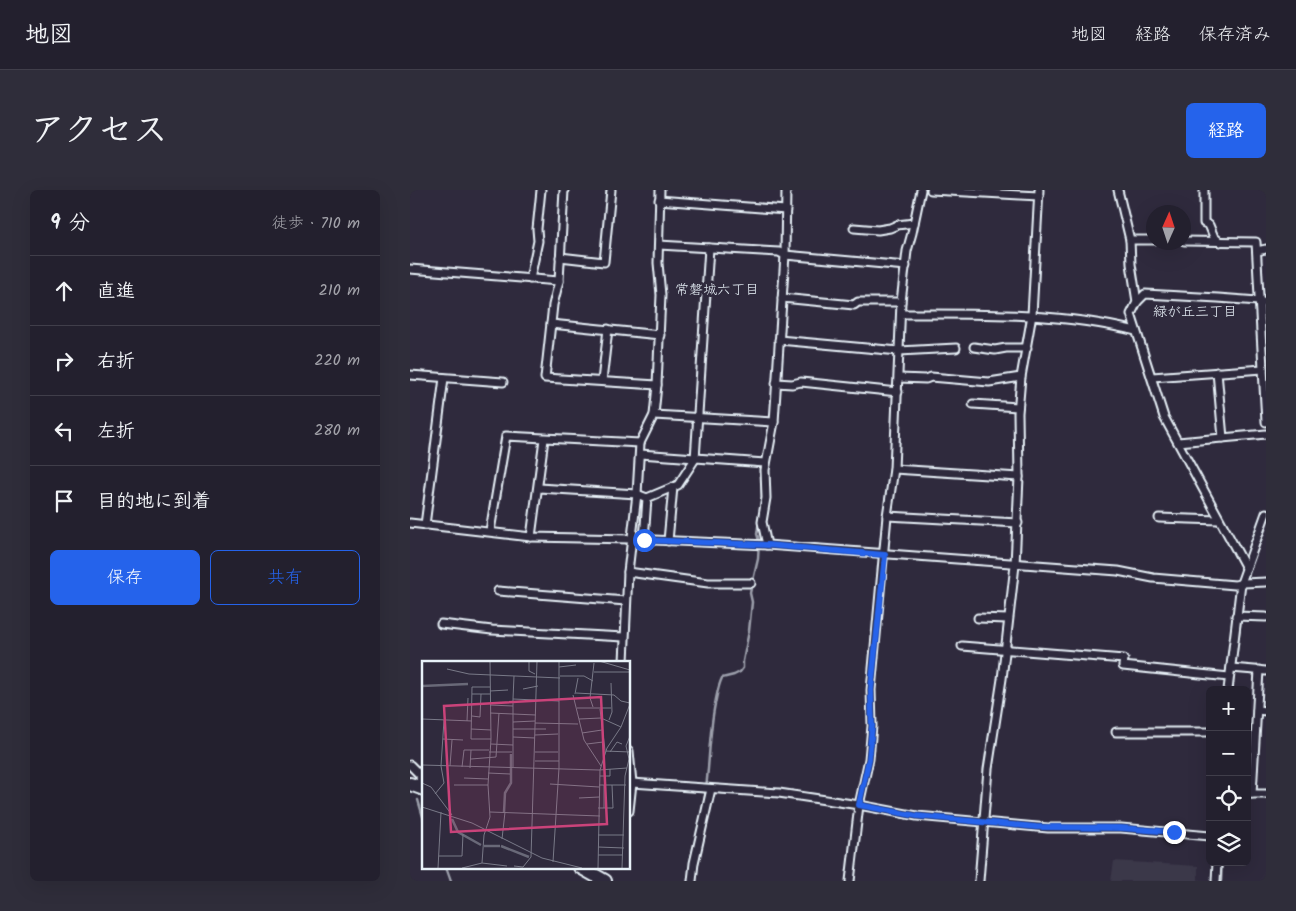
<!DOCTYPE html>
<html lang="ja">
<meta charset="utf-8">
<style>
:root{--surface:#23202e;--page:#2f2d3a;--text:#f1f3f6;--muted:#a3a3aa;--line:#403e4a;--accent:#2563eb}
body{margin:0;font-family:Kalam,"Klee One",sans-serif;background:var(--page);color:var(--text)}
.controls{position:absolute;right:15px;bottom:15px;display:grid;overflow:hidden;border-radius:8px;box-shadow:0 5px 20px #0002}
.controls button{width:45px;height:45px;display:grid;place-items:center;padding:0;border:0;border-bottom:1px solid var(--line);background:var(--surface);color:var(--text);font:25px sans-serif}
.compass{position:absolute;left:736px;top:15px;width:45px;height:45px;border-radius:50%;background:var(--surface);box-shadow:0 5px 20px #0002;rotate:3deg}
.stop{position:absolute;width:15px;height:15px;margin:-11px;border:4px solid #2563eb;border-radius:50%;background:#fff}
.stop.end{background:#2563eb;border-color:#fff;box-shadow:0 1px 5px #0008}
.list{margin:0;padding:0;list-style:none}
h2{display:flex;justify-content:space-between;align-items:center;height:65px;margin:0;padding:0 20px;font-size:21px}
h2 small{font-size:16px;font-weight:400;color:var(--muted)}
.list li{display:grid;grid-template-columns:32px 1fr auto;gap:15px;align-items:center;box-sizing:border-box;height:70px;padding:0 20px;border-top:1px solid var(--line)}
.list b{display:block;font-size:19px;white-space:nowrap}
.list em{font-size:16px;font-style:normal;color:var(--muted)}
.actions{display:flex;gap:10px;padding:15px 20px}
.actions a{flex:1;padding:11px 0;border:1px solid var(--accent);border-radius:8px;text-align:center;font-size:18px;color:var(--accent)}
.actions .main{background:var(--accent);color:#fff}
.icon{flex:none;width:28px;height:28px;fill:none;stroke:currentColor;stroke-width:2;stroke-linecap:round;stroke-linejoin:round}
.map{position:relative;flex:none;width:856px;height:691px;overflow:hidden;border-radius:8px}
header{display:flex;align-items:center;gap:30px;box-sizing:border-box;height:70px;padding:0 25px;background:var(--surface);border-bottom:1px solid var(--line)}
header strong{font-size:24px}
nav{display:flex;gap:28px;margin-inline-start:auto;font-size:18px}
.intro{display:flex;align-items:center;justify-content:space-between;box-sizing:border-box;height:120px;padding:0 30px}
h1{margin:0;font-size:35px}
.button{padding:12px 22px;border-radius:8px;background:var(--accent);color:#fff;font-size:18px;font-weight:700}
main{display:flex;gap:30px;padding:0 30px}
aside{flex:1;background:var(--surface);border-radius:8px;box-shadow:0 5px 20px #0002}
.map>svg:first-child{display:block}
.built{fill:#3b3749}
.lines{fill:none;stroke-linecap:round;stroke-linejoin:round}
.stream{stroke:#9c9fab;stroke-width:2.5}
.street-casing{stroke:#e8f1f8;stroke-width:11}
.highway-casing{stroke:#e8f1f8;stroke-width:16}
.street{stroke:#2f2a3d;stroke-width:7}
.highway{stroke:#2f2a3d;stroke-width:12}
.route{stroke:#2563eb;stroke-width:6}
.labels{text-anchor:middle;dominant-baseline:central;stroke-width:5;stroke-linejoin:round;paint-order:stroke}
.neighbourhood-label{font-size:14px;fill:#e8f1f8;stroke:#2f2a3d}
.inset-river{fill:none;stroke:#696978;stroke-width:2.5}
.inset-road{fill:none;stroke:#797a88;stroke-width:1}
.view{fill:#ca437a;fill-opacity:0.15;stroke:#ca437a;stroke-width:2.5}
.inset-edge{fill:none;stroke:#e8f1f8;stroke-width:2.5}
</style>
<header>
<strong>地図</strong>
<nav><a>地図</a><a>経路</a><a>保存済み</a></nav>
</header>
<div class="intro"><h1>アクセス</h1><a class="button">経路</a></div>
<main>
<aside>
<h2>9 分<small>徒歩 · 710 m</small></h2>
<ul class="list">
<li><svg class="icon" aria-label="ahead" viewBox="0 0 24 24"><path d="M12 20V5M6 11l6-6 6 6"/></svg><div><b>直進</b></div><em>210 m</em></li>
<li><svg class="icon" aria-label="right" viewBox="0 0 24 24"><path d="M7 20v-9h11M14 6l5 5-5 5"/></svg><div><b>右折</b></div><em>220 m</em></li>
<li><svg class="icon" aria-label="left" viewBox="0 0 24 24"><path d="M17 20v-9H6M10 6l-5 5 5 5"/></svg><div><b>左折</b></div><em>280 m</em></li>
<li><svg class="icon" aria-label="arrive" viewBox="0 0 24 24"><path d="M6 21V4h12l-3 4 3 4H6"/></svg><div><b>目的地に到着</b></div></li>
</ul>
<div class="actions"><a class="main">保存</a><a>共有</a></div>
</aside>
<div class="map">
<svg width="856" height="691" viewBox="0 0 856 691">
<rect width="100%" height="100%" fill="#2f2a3d"/>
<filter id="ink" filterUnits="userSpaceOnUse"><feTurbulence type="fractalNoise" baseFrequency=".02" numOctaves="2"/><feDisplacementMap in="SourceGraphic" scale="10" xChannelSelector="R" yChannelSelector="G"/><feConvolveMatrix kernelMatrix="1 2 1 2 8 2 1 2 1" color-interpolation-filters="sRGB"/></filter>
<g filter="url(#ink)">
<polygon class="built" points="704,671 788,676 788,690 802,691 701,691"/>
<g class="lines">
<g class="stream">
<polyline points="352,288 352,312"/>
<polyline points="842,373 856,337"/>
<polyline points="822,500 835,395"/>
<polyline points="8,610 14,630"/>
<path d="M293 618C300 583 298 548 305 514 307 505 308 496 312 488L324 485 330 482 333 478V471L339 441 342 412 340 403 348 369 349 351 347 344 349 330"/>
<polyline points="36,677 41,691"/>
<polyline points="278,691 281,672"/>
<polyline points="811,691 812,672"/>
</g>
<g class="street-casing">
<g id="street">
<polyline points="154,0 149,91 143,115 135,188 247,195"/>
<polyline points="521,0 629,6"/>
<polyline points="708,0 720,50 721,74 727,112"/>
<polyline points="794,0 794,33 799,35 804,47 810,52"/>
<polyline points="249,10 376,20"/>
<polyline points="444,38 468,40 480,38 487,35 504,33"/>
<polyline points="720,50 744,50"/>
<polyline points="774,51 846,52 856,232"/>
<polyline points="249,55 369,62 375,65 496,76"/>
<polyline points="847,61 856,59"/>
<polyline points="150,67 194,72 201,0"/>
<polyline points="0,79 149,91"/>
<polyline points="120,89 128,51 127,39 131,0"/>
<polyline points="372,108 444,115 448,112 491,112"/>
<path d="M492 124C570 124 650 122 726 141"/>
<polyline points="141,134 250,145"/>
<polyline points="369,150 489,161 546,158"/>
<polyline points="564,157 585,160 596,158 617,158"/>
<polyline points="807,182 813,248"/>
<polyline points="0,185 93,192"/>
<polyline points="742,187 853,179"/>
<polyline points="489,188 516,189 521,187 579,192 611,187"/>
<polyline points="192,191 198,139"/>
<polyline points="366,193 382,194 391,192 488,202"/>
<polyline points="563,214 608,217"/>
<polyline points="244,225 364,232"/>
<polyline points="768,252 856,244"/>
<polyline points="230,264 355,273"/>
<polyline points="484,279 609,287"/>
<polyline points="129,298 227,304 237,308 268,295 285,269 299,58"/>
<polyline points="477,326 608,333"/>
<polyline points="749,328 809,330"/>
<polyline points="0,333 121,347 221,349 357,355 708,381 743,388 825,395 833,393 856,392"/>
<polyline points="15,335 34,188"/>
<polyline points="80,341 96,246 230,253"/>
<polyline points="121,347 134,249"/>
<polyline points="234,350 237,308"/>
<polyline points="258,351 263,297"/>
<polyline points="357,355 352,332 356,308 355,280 364,232 375,65 376,0"/>
<polyline points="835,376 754,227 721,124 727,112 735,104 808,108 848,111 856,113"/>
<polyline points="218,382 298,393 341,393"/>
<polyline points="88,401 216,411"/>
<polyline points="826,426 856,427"/>
<polyline points="568,428 598,429"/>
<polyline points="31,434 82,440 214,447"/>
<polyline points="552,456 714,469 713,476 819,487"/>
<polyline points="214,472 218,382 227,304 230,253 244,225 247,195 251,105 248,73 250,0"/>
<polyline points="821,478 856,481"/>
<polyline points="818,500 831,393 856,323"/>
<polyline points="847,520 856,521"/>
<polyline points="706,542 800,542"/>
<polyline points="219,561 222,593 219,621"/>
<polyline points="0,575 10,585 11,598"/>
<polyline points="222,593 369,603 449,615 507,626 638,638 711,638 800,646"/>
<polyline points="839,604 856,604"/>
<polyline points="842,604 849,480"/>
<polyline points="282,691 284,673 301,599"/>
<polyline points="440,691 449,615 459,569 462,536 461,500 477,326 484,279 491,112 497,61 502,43 511,0"/>
<polyline points="569,691 578,579 592,489 605,375 609,287 608,223 611,187 622,125 629,0"/>
<polyline points="806,691 807,672"/>
</g>
</g>
<g class="highway-casing">
<g id="highway">
<polyline points="0,594 14,599"/>
<polyline points="170,677 195,691"/>
</g>
</g>
<use href="#street" class="street"/>
<use href="#highway" class="highway"/>
</g>
</g>
<g class="lines" filter="url(#ink)">
<polyline class="route" points="234,350 357,355 475,365 461,500 462,536 459,569 449,615 507,626 626,637 711,638 764,642"/>
</g>
<g class="labels">
<g class="neighbourhood-label">
<text x="307" y="100">常磐城六丁目</text>
<text x="785" y="122">緑が丘三丁目</text>
</g>
</g>
<g transform="translate(12 471)">
<rect width="208" height="208" fill="#2f2a3d"/>
<path class="inset-river" d="M0 25 46 23M82 151 83 132 89 122V93M30 158 36 171 59 184M62 185H78M79 185 107 196"/>
<path class="inset-road" d="M177 0 208 9M107 1V10L113 13M137 6 154 4M25 8 47 13 138 17M172 11H208M92 15 91 38 137 40M138 15H162L171 20M68 26H50L49 78H69M101 28 116 25M68 30 86 29M154 32 192 34 199 40 208 42M50 33H68M153 33 156 17M151 34 162 79 179 105M68 44 91 45M171 46 168 37 172 2M155 47H189M178 48 183 89M68 52 114 54M50 55 58 56 59 33M0 58 50 60M157 58 179 57 199 66M187 59 190 51 189 22M45 60 46 37M91 61 113 60M113 62 156 63M49 68 69 69M91 68H124M160 72 180 69M113 74 136 73M91 76 113 77M21 78 41 79M69 83 91 84M165 83 181 81M183 90 208 91M67 91H90M113 91H136M188 91 195 81 200 83M49 98 74 96 77 52M113 100H137M0 104 177 109 205 107M28 105 30 79M40 106 42 89H67M91 106V38M48 107 49 89M66 112 88 113M178 115H188V108M42 117 66 118M0 122 9 126 30 154M128 123 177 126M32 124H66M177 124H204M13 133 22 122 19 105 22 59M157 137 177 136M0 146 50 162 120 197 160 207M176 147H191L190 124M182 147V124M68 151 178 155M176 174H202M80 178 83 151M176 186 202 187M176 194H201M17 195H40L41 173M131 201 137 107V0M60 202 62 174 68 156 66 124 69 78 68 0M60 202 85 205M92 205 101 206 109 196 115 0M16 207 19 151M40 207 60 202M176 207 178 109 185 87 199 66 208 43M200 207 203 115 207 98 204 85 208 75"/>
<path class="view" d="M179 36 185 163 29 171 22 45Z"/>
<rect width="208" height="208" class="inset-edge"/>
</g>
</svg>
<div class="controls">
<button>+</button>
<button>−</button>
<button><svg class="icon" aria-label="locate" viewBox="0 0 24 24"><circle cx="12" cy="12" r="6"/><path d="M12 2v4M12 18v4M2 12h4M18 12h4"/></svg></button>
<button><svg class="icon" aria-label="layers" viewBox="0 0 24 24"><path d="M12 4l9 5-9 5-9-5zM3 14l9 5 9-5"/></svg></button>
</div>
<svg class="compass" viewBox="-18 -18 36 36"><path d="M0-13l5 13h-10z" fill="#e53935"/><path d="M0 13l5-13h-10z" fill="#a3a3aa"/></svg>
<div class="stop" style="left:234px;top:350px"></div>
<div class="stop end" style="left:764px;top:642px"></div>
</div>
</main>
